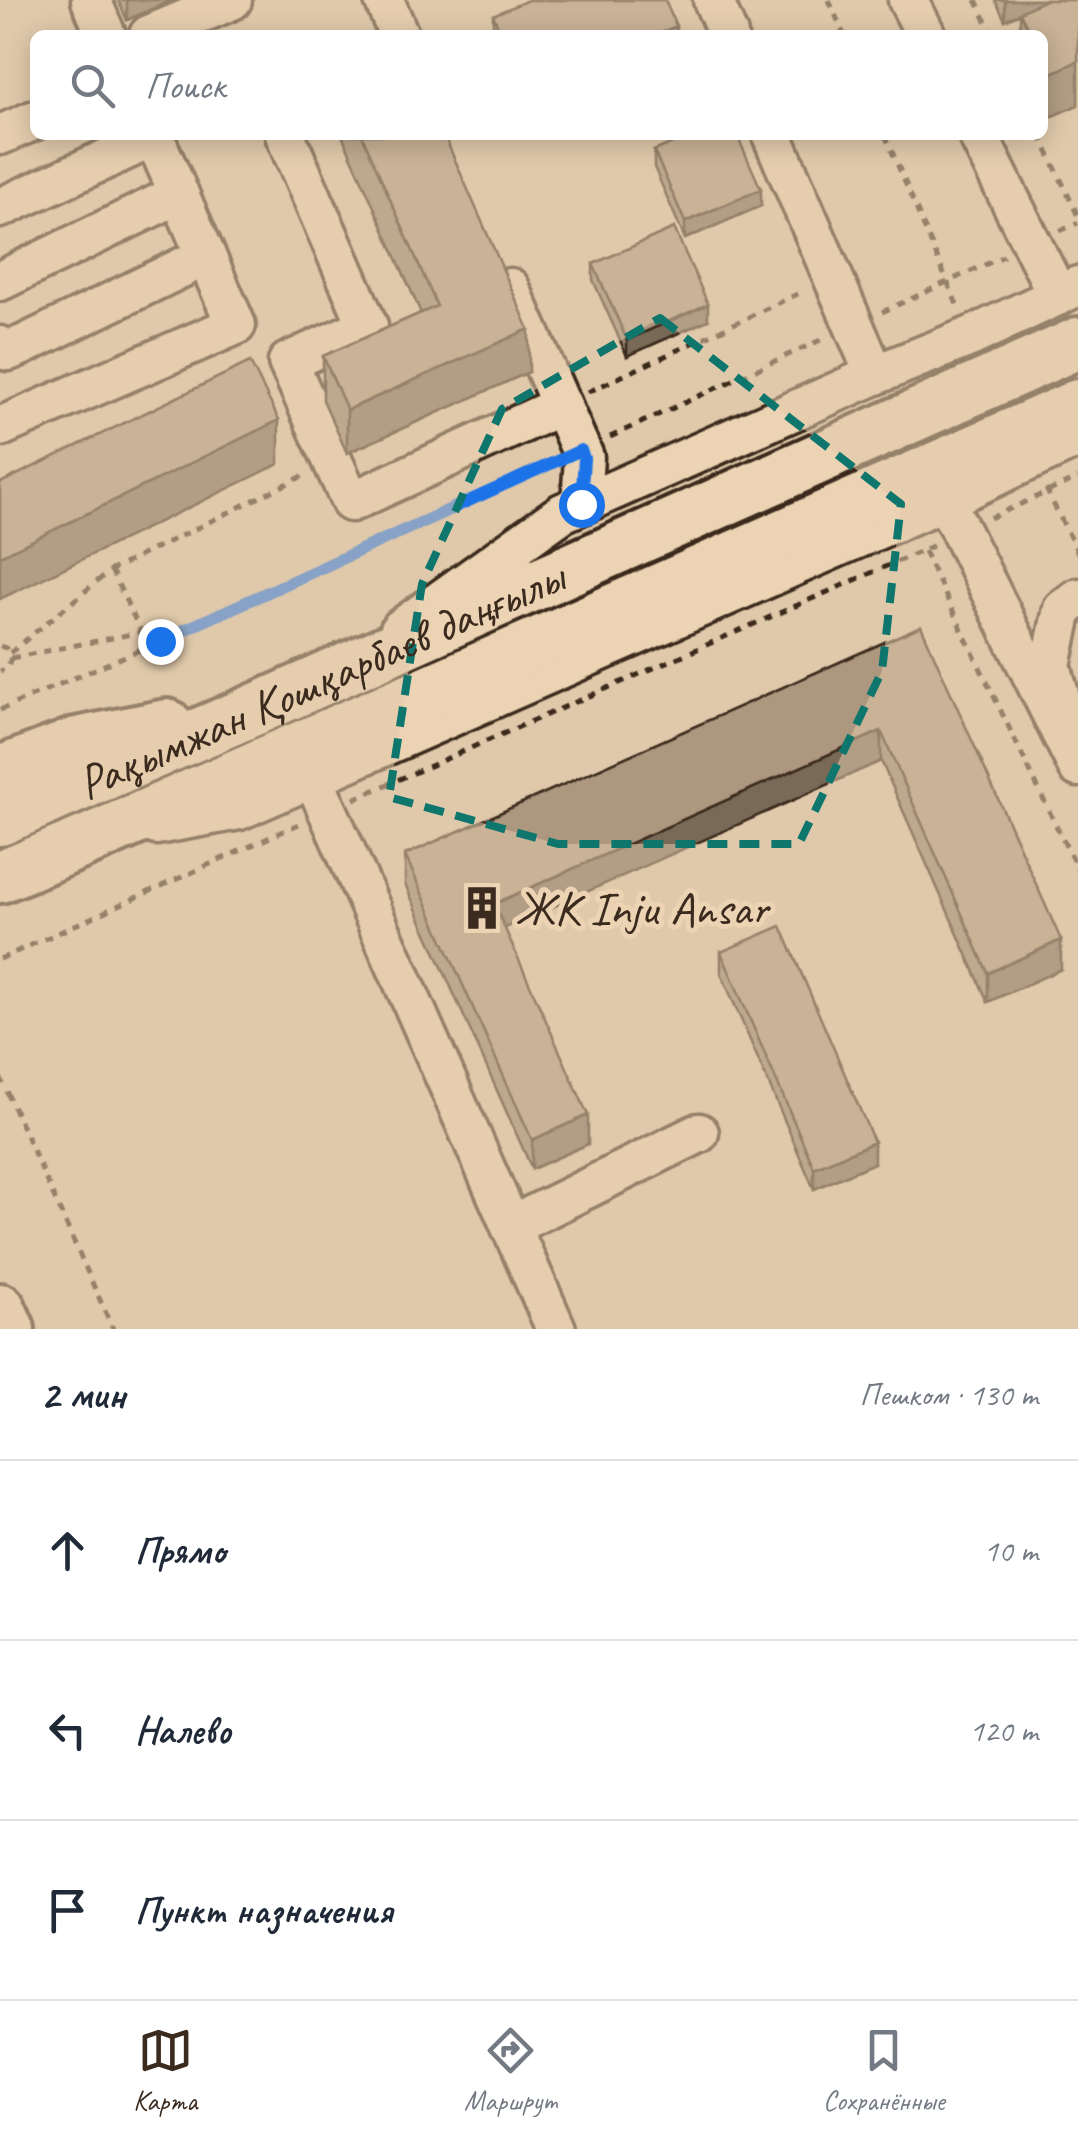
<!DOCTYPE html>
<html lang="ru">
<meta charset="utf-8">
<style>
:root{--surface:#fff;--page:#f2f2f3;--text:#1f2937;--muted:#747a83;--line:#e0e1e3;--accent:#3b2a1e}
body{margin:0;font-family:Caveat,sans-serif;background:var(--page);color:var(--text)}
.stop{position:absolute;width:30px;height:30px;margin:-22px;border:8px solid #1a73e8;border-radius:50%;background:#fff}
.stop.end{background:#1a73e8;border-color:#fff;box-shadow:0 2px 10px #0008}
.list{margin:0;padding:0;list-style:none}
h2{display:flex;justify-content:space-between;align-items:center;height:130px;margin:0;padding:0 40px;font-size:42px}
h2 small{font-size:32px;font-weight:400;color:var(--muted)}
.list li{display:grid;grid-template-columns:65px 1fr auto;gap:30px;align-items:center;box-sizing:border-box;height:180px;padding:0 40px;border-top:2px solid var(--line)}
.list b{display:block;font-size:38px;white-space:nowrap}
.list em{font-size:32px;font-style:normal;color:var(--muted)}
.icon{flex:none;width:55px;height:55px;fill:none;stroke:currentColor;stroke-width:2;stroke-linecap:round;stroke-linejoin:round}
.map{position:relative;flex:none;width:1078px;height:1329px;overflow:hidden}
.search{position:absolute;background:var(--surface);box-shadow:0 5px 25px #0003;left:30px;right:30px;top:30px;height:110px;display:flex;align-items:center;gap:25px;box-sizing:border-box;padding:0 35px;border-radius:15px;color:var(--muted);font-size:38px}
.sheet{height:670px;background:var(--surface)}
nav{display:flex;justify-content:space-around;align-items:center;box-sizing:border-box;height:140px;border-top:2px solid var(--line);background:var(--surface);font-size:28px;color:var(--muted)}
nav a{display:grid;justify-items:center;gap:5px}
nav .on{color:var(--accent)}
.map>svg:first-child{display:block}
.lines{fill:none;stroke-linecap:round;stroke-linejoin:round}
.minor-casing{stroke:#3b2a1e;stroke-width:45}
.major-casing{stroke:#3b2a1e;stroke-width:58}
.path{stroke:#3b2a1e;stroke-width:5;stroke-dasharray:8 8;stroke-linecap:butt}
.minor{stroke:#ebd3b3;stroke-width:38}
.major{stroke:#ebd3b3;stroke-width:50}
.wall{fill:#95826d;stroke:#3b2a1e;stroke-width:2.5}
.shaded-wall{fill:#796a59;stroke:#3b2a1e;stroke-width:2.5}
.building{fill:#ad977f;stroke:#3b2a1e;stroke-width:2.5}
.route{stroke:#1a73e8;stroke-width:12}
.marked{fill:none;stroke:#0f766e;stroke-width:8;stroke-dasharray:20 12;stroke-linejoin:round}
.labels{text-anchor:middle;dominant-baseline:central;stroke-width:10;stroke-linejoin:round;paint-order:stroke}
.street-label{font-size:48px;fill:#3b2a1e;stroke:#ebd3b3}
.poi-label{font-size:48px;fill:#3b2a1e;stroke:#ebd3b3;text-anchor:start}
</style>
<div class="map">
<svg width="1078" height="1329" viewBox="0 0 1078 1329">
<rect width="100%" height="100%" fill="#e0c9aa"/>
<filter id="ink" filterUnits="userSpaceOnUse"><feTurbulence type="fractalNoise" baseFrequency=".01" numOctaves="2"/><feDisplacementMap in="SourceGraphic" scale="20" xChannelSelector="R" yChannelSelector="G"/><feConvolveMatrix kernelMatrix="1 2 1 2 8 2 1 2 1" color-interpolation-filters="sRGB"/></filter>
<g filter="url(#ink)">
<g class="lines">
<g class="minor-casing">
<g id="minor">
<polyline points="91,0 106,35"/>
<polyline points="384,0 399,35"/>
<polyline points="713,0 728,35"/>
<polyline points="908,0 926,35"/>
<polyline points="149,35 232,0"/>
<polyline points="0,135 35,120"/>
<polyline points="285,135 368,326 288,362 351,502 562,405"/>
<polyline points="772,135 875,375"/>
<polyline points="978,135 1058,296"/>
<polyline points="0,208 154,137 153,135"/>
<polyline points="0,281 179,194"/>
<polyline points="510,288 584,457 581,504"/>
<polyline points="0,346 8,351 23,345 206,256"/>
<polyline points="0,427 236,325 154,137"/>
<polyline points="945,500 1078,767"/>
<polyline points="400,629 562,513 875,375 972,336 1078,286"/>
<polyline points="1062,705 1051,665 1063,609 1078,598"/>
<polyline points="313,777 556,1329"/>
<polyline points="156,825 239,810 945,500 1078,438"/>
<polyline points="511,1226 699,1133"/>
</g>
</g>
<g class="major-casing">
<g id="major">
<polyline points="0,772 77,743 167,725"/>
<path id="s1" d="M0 820 261 707 1078 343"/>
<polyline points="0,877 100,835 1078,405"/>
<polyline points="0,1309 9,1329"/>
</g>
</g>
<g class="path">
<polyline points="829,0 844,35"/>
<polyline points="976,0 993,35"/>
<polyline points="885,135 958,307"/>
<polyline points="1040,135 1078,216"/>
<polyline points="1060,231 1078,223"/>
<polyline points="882,312 1004,256"/>
<polyline points="588,392 804,291"/>
<polyline points="610,437 827,337"/>
<polyline points="1046,489 1078,553"/>
<polyline points="990,518 1078,478"/>
<polyline points="924,551 1078,871"/>
<polyline points="111,570 148,646"/>
<polyline points="0,646 6,648 11,658 7,668 0,671"/>
<polyline points="10,653 111,570 305,475"/>
<polyline points="11,658 142,632"/>
<polyline points="0,710 160,641 554,462"/>
<polyline points="354,799 935,545"/>
<polyline points="0,959 299,824"/>
<polyline points="0,1077 113,1329"/>
</g>
<use href="#minor" class="minor"/>
<use href="#major" class="major"/>
</g>
<g class="wall">
<polygon points="118,0 172,0 127,20"/>
<polygon points="995,0 1078,0 1078,105 1050,117 1043,103 1043,35 1020,35 1020,13 1005,20"/>
<polygon points="493,15 676,35 493,35"/>
<polygon points="342,135 444,135 529,372 347,453 323,400 323,356 421,313"/>
<polygon points="654,151 761,206 685,239 654,167"/>
<polygon points="593,264 708,320 627,356 593,280"/>
<polygon points="921,626 1061,969 988,1002 881,761 504,928 588,1144 532,1169 405,884 405,855"/>
<polygon points="721,952 874,1163 814,1189 721,973"/>
</g>
<g class="shaded-wall">
<polygon points="127,0 172,0 127,20"/>
<polygon points="1005,0 1048,0 1005,20"/>
<polygon points="676,26 676,35 656,35"/>
<polygon points="1078,61 1078,105 1050,117 1050,74"/>
<polygon points="761,189 761,206 685,239 685,222"/>
<polygon points="708,304 708,320 627,356 627,340"/>
<polygon points="529,329 529,372 347,453 347,410"/>
<polygon points="279,420 279,464 0,599 0,556"/>
<polygon points="881,731 881,761 494,933 494,904"/>
<polygon points="1061,940 1061,969 988,1002 988,973"/>
<polygon points="588,1115 588,1144 532,1169 532,1140"/>
<polygon points="874,1142 874,1163 814,1189 814,1168"/>
</g>
<g class="building">
<polygon points="528,0 665,0 676,26 656,35 502,35 493,15"/>
<polygon points="1045,0 1078,0 1078,61 1050,74 1043,59 1043,35 1031,35 1020,12"/>
<polygon points="362,135 444,135 529,329 347,410 323,356 437,306"/>
<polygon points="691,135 737,135 761,189 685,222 654,151"/>
<polygon points="674,228 708,304 627,340 593,264"/>
<polygon points="250,362 279,420 0,556 0,483"/>
<polygon points="921,626 1061,940 988,973 881,731 494,904 588,1115 532,1140 405,855"/>
<polygon points="781,926 874,1142 814,1168 721,952"/>
</g>
</g>
<g class="lines" filter="url(#ink)">
<polyline class="route" points="160,641 581,450 584,458 581,504"/>
</g>
<path d="M0 0H1078V1329H0ZM660 318 901 504 882 671 799 844H558L389 797 422 584 502 409Z" fill="#e0c9aa" fill-opacity=".55" fill-rule="evenodd"/>
<path class="marked" d="M660 318 901 504 882 671 799 844H558L389 797 422 584 502 409Z"/>
<defs>
<g id="building-bare" transform="scale(3.45)"><path d="M-4-6H4V6H1V3H-1V6H-4ZM-2.5-4.3h1.7v1.8h-1.7ZM.8-4.3h1.7v1.8H.8ZM-2.5-1h1.7V.8h-1.7ZM.8-1h1.7V.8H.8Z" fill="#3b2a1e" stroke="#ebd3b3" stroke-width="2.5" paint-order="stroke"/></g>
</defs>
<g fill-rule="evenodd">
<use href="#building-bare" x="482" y="908"/>
</g>
<g class="labels">
<g class="street-label">
<text stroke="none"><textPath href="#s1" startOffset="350">Рақымжан Қошқарбаев даңғылы</textPath></text>
</g>
<g class="poi-label">
<text x="515" y="908">ЖК Inju Ansar</text>
</g>
</g>
</svg>
<div class="stop" style="left:581px;top:504px"></div>
<div class="stop end" style="left:160px;top:641px"></div>
<div class="search"><svg class="icon" aria-label="search" viewBox="0 0 24 24"><circle cx="10" cy="10" r="6"/><path d="M15 15l6 6"/></svg>Поиск</div>
</div>
<section class="sheet">
<h2>2 мин<small>Пешком · 130 m</small></h2>
<ul class="list">
<li><svg class="icon" aria-label="ahead" viewBox="0 0 24 24"><path d="M12 20V5M6 11l6-6 6 6"/></svg><div><b>Прямо</b></div><em>10 m</em></li>
<li><svg class="icon" aria-label="left" viewBox="0 0 24 24"><path d="M17 20v-9H6M10 6l-5 5 5 5"/></svg><div><b>Налево</b></div><em>120 m</em></li>
<li><svg class="icon" aria-label="arrive" viewBox="0 0 24 24"><path d="M6 21V4h12l-3 4 3 4H6"/></svg><div><b>Пункт назначения</b></div></li>
</ul>
</section>
<nav>
<a class="on"><svg class="icon" aria-label="map" viewBox="0 0 24 24"><path d="M3 6l6-2 6 2 6-2v14l-6 2-6-2-6 2zM9 4v14M15 6v14"/></svg>Карта</a>
<a><svg class="icon" aria-label="directions" viewBox="0 0 24 24"><path d="M12 3l9 9-9 9-9-9zM9 14v-3h6M13 9l2 2-2 2"/></svg>Маршрут</a>
<a><svg class="icon" aria-label="saved" viewBox="0 0 24 24"><path d="M7 4h10v16l-5-4-5 4z"/></svg>Сохранённые</a>
</nav>
